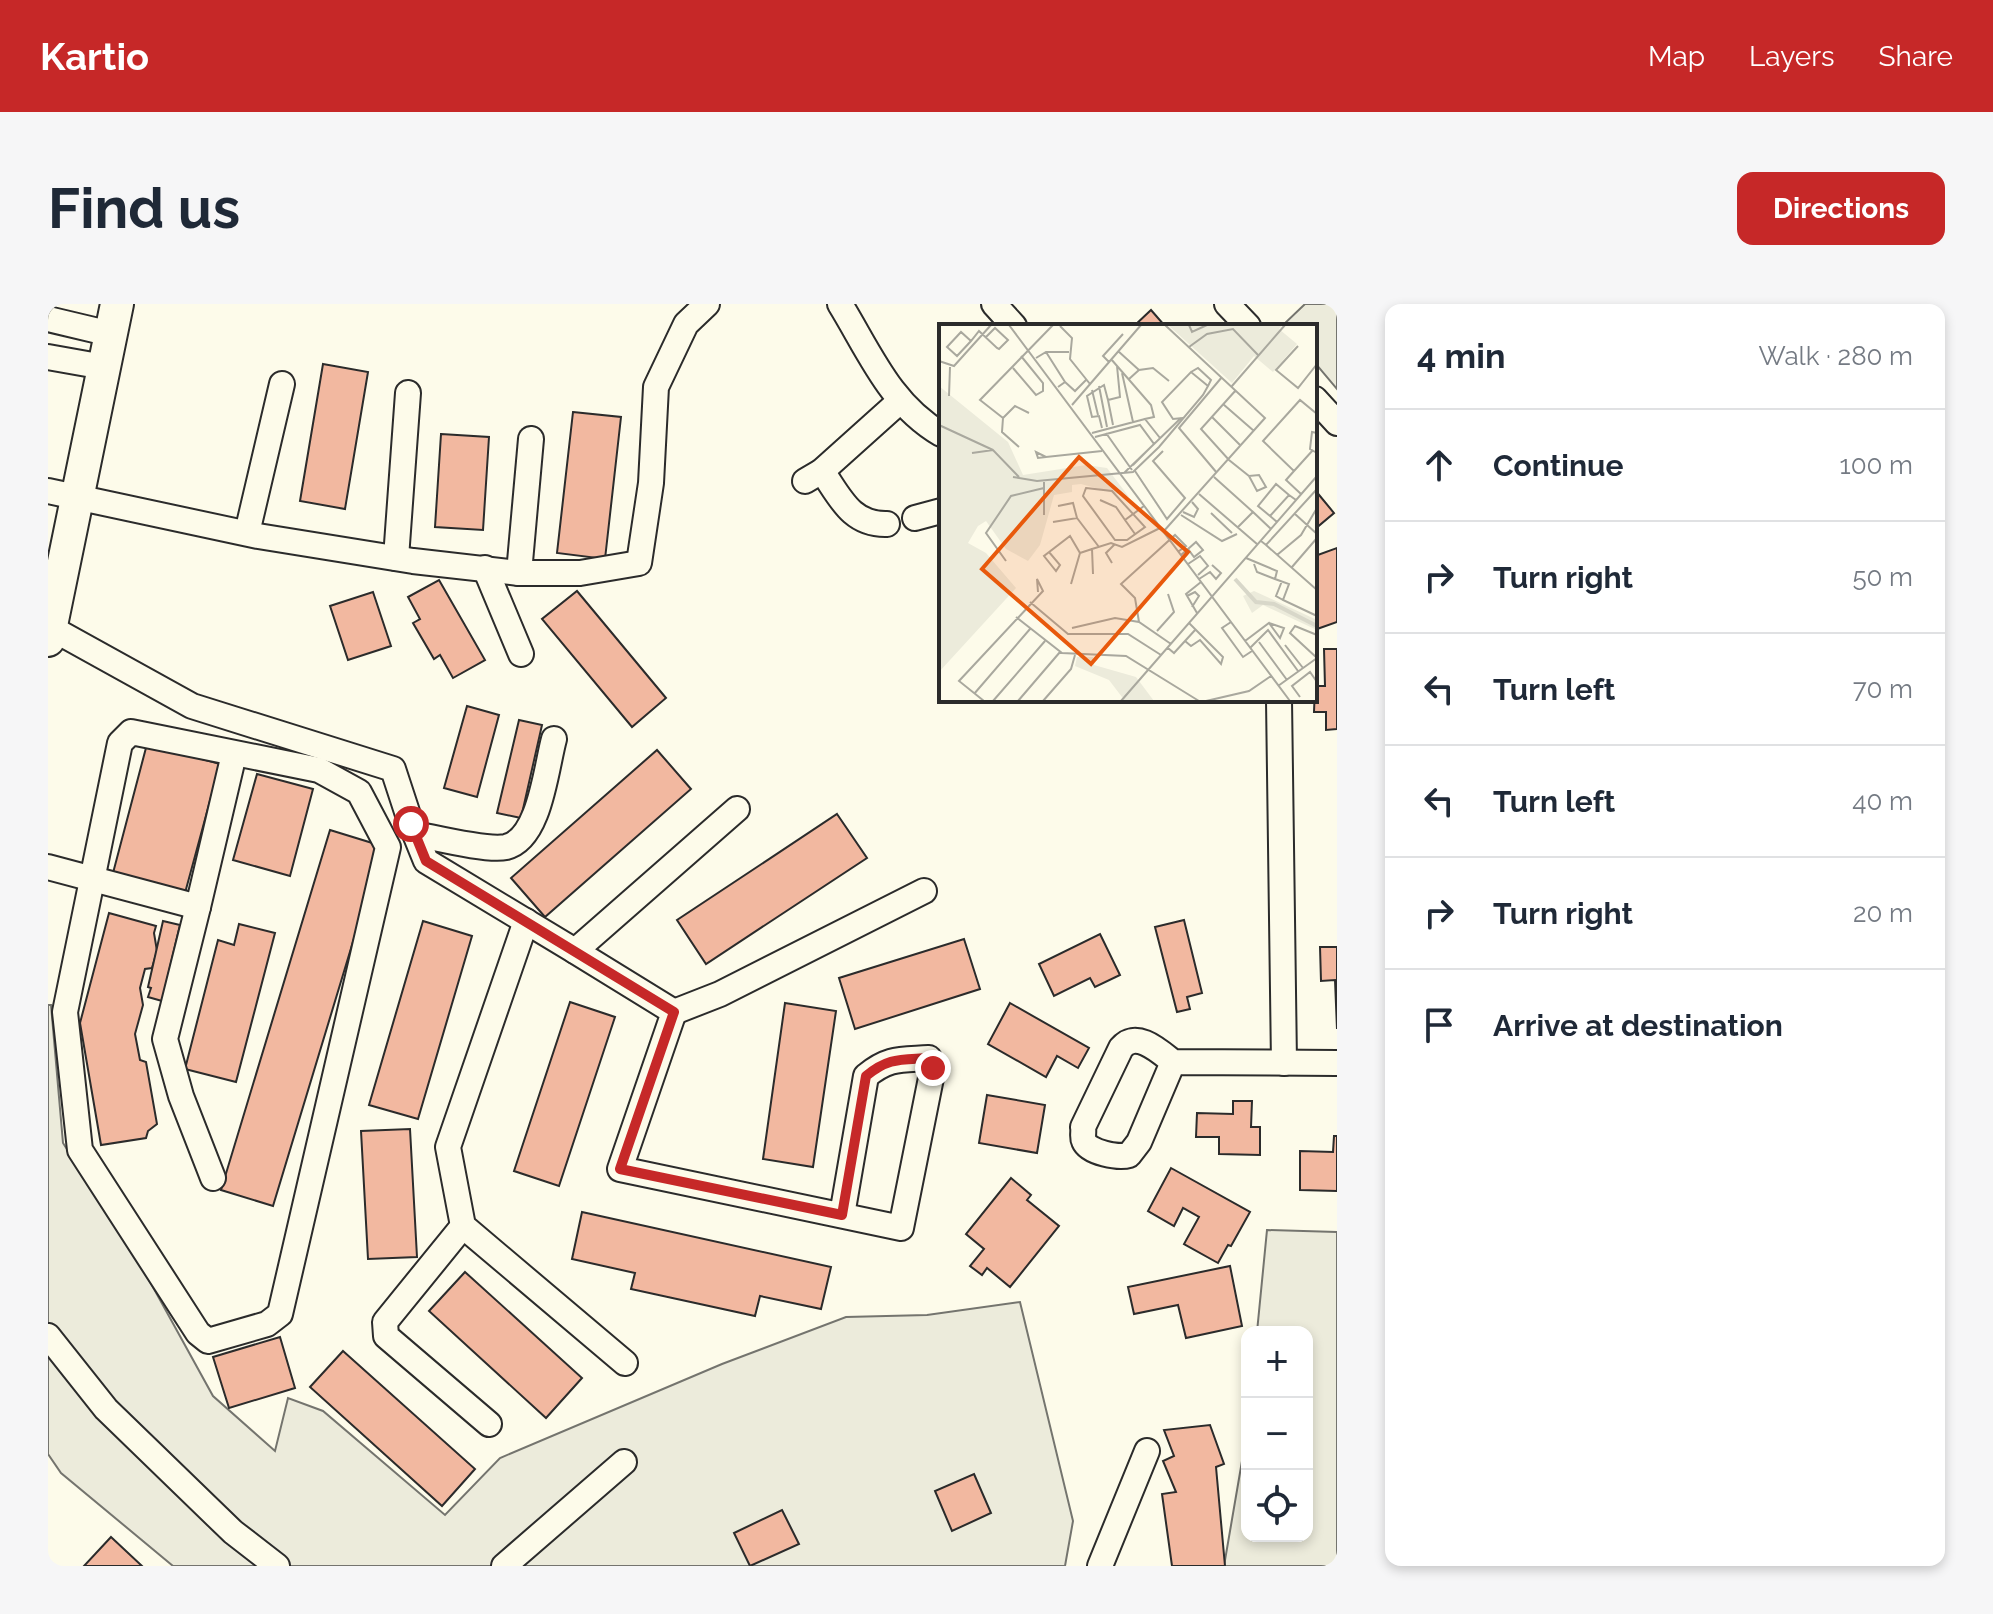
<!DOCTYPE html>
<meta charset="utf-8">
<style>
:root{--surface:#fff;--page:#f6f6f7;--text:#1f2937;--muted:#747a83;--line:#e0e1e3;--accent:#c62828}
body{margin:0;font-family:Raleway,sans-serif;background:var(--page);color:var(--text)}
.controls{position:absolute;right:24px;bottom:24px;display:grid;overflow:hidden;border-radius:16px;box-shadow:0 4px 12px #0003}
.controls button{width:72px;height:72px;display:grid;place-items:center;padding:0;border:0;border-bottom:2px solid var(--line);background:var(--surface);color:var(--text);font:40px sans-serif}
.stop{position:absolute;width:24px;height:24px;margin:-18px;border:6px solid #c62828;border-radius:50%;background:#fff}
.stop.end{background:#c62828;border-color:#fff;box-shadow:0 2px 8px #0008}
.list{margin:0;padding:0;list-style:none}
h2{display:flex;justify-content:space-between;align-items:center;height:104px;margin:0;padding:0 32px;font-size:34px}
h2 small{font-size:26px;font-weight:400;color:var(--muted)}
.list li{display:grid;grid-template-columns:52px 1fr auto;gap:24px;align-items:center;box-sizing:border-box;height:112px;padding:0 32px;border-top:2px solid var(--line)}
.list b{display:block;font-size:30px;white-space:nowrap}
.list em{font-size:26px;font-style:normal;color:var(--muted)}
.icon{flex:none;width:44px;height:44px;fill:none;stroke:currentColor;stroke-width:2;stroke-linecap:round;stroke-linejoin:round}
.map{position:relative;flex:none;width:1289px;height:1262px;overflow:hidden;border-radius:16px}
header{display:flex;align-items:center;gap:48px;box-sizing:border-box;height:112px;padding:0 40px;background:var(--accent);color:#fff}
header strong{font-size:38px}
nav{display:flex;gap:44px;margin-inline-start:auto;font-size:28px}
.intro{display:flex;align-items:center;justify-content:space-between;box-sizing:border-box;height:192px;padding:0 48px}
h1{margin:0;font-size:56px}
.button{padding:20px 36px;border-radius:16px;background:var(--accent);color:#fff;font-size:28px;font-weight:700}
main{display:flex;gap:48px;padding:0 48px}
aside{flex:1;background:var(--surface);border-radius:16px;box-shadow:0 4px 12px #0003}
.map>svg:first-child{display:block}
.green{fill:#ecebdb;stroke:#74746e;stroke-width:2}
.building{fill:#f2b8a0;stroke:#2b2b2b;stroke-width:2}
.lines{fill:none;stroke-linecap:round;stroke-linejoin:round}
.minor-casing{stroke:#2b2b2b;stroke-width:28}
.major-casing{stroke:#2b2b2b;stroke-width:36}
.minor{stroke:#fdfbea;stroke-width:24}
.major{stroke:#fdfbea;stroke-width:32}
.route{stroke:#c62828;stroke-width:10}
.inset-river{fill:none;stroke:#d8d7c9;stroke-width:4}
.inset-road{fill:none;stroke:#a9a89e;stroke-width:2}
.view{fill:#e8590c;fill-opacity:0.15;stroke:#e8590c;stroke-width:4}
.inset-edge{fill:none;stroke:#2b2b2b;stroke-width:4}
</style>
<header>
<strong>Kartio</strong>
<nav><a>Map</a><a>Layers</a><a>Share</a></nav>
</header>
<div class="intro"><h1>Find us</h1><a class="button">Directions</a></div>
<main>
<div class="map">
<svg width="1289" height="1262" viewBox="0 0 1289 1262">
<rect width="100%" height="100%" fill="#fdfbea"/>
<g class="green">
<polygon points="1257,0 1289,0 1289,85 1267,59 1267,22 1235,21"/>
<polygon points="0,701 3,701 15,839 95,965 165,1092 227,1147 240,1094 275,1107 397,1211 452,1154 674,1060 798,1013 879,1011 972,998 1025,1217 1017,1262 125,1262 13,1169 0,1150"/>
<polygon points="1219,926 1289,928 1289,1262 1176,1262 1199,1128 1199,1232 1259,1232 1259,1028 1209,1028"/>
</g>
<g class="building">
<polygon points="1103,6 1117,22 1086,22"/>
<polygon points="275,60 320,68 297,205 252,197"/>
<polygon points="525,108 573,113 557,255 509,249"/>
<polygon points="393,130 441,133 435,226 387,223"/>
<polygon points="1267,186 1286,209 1267,225"/>
<polygon points="1289,244 1289,318 1269,325 1267,252"/>
<polygon points="391,276 437,356 405,374 392,351 386,355 365,319 372,315 360,293"/>
<polygon points="529,287 618,394 584,423 494,315"/>
<polygon points="325,288 343,342 300,356 282,302"/>
<polygon points="1276,345 1289,345 1289,425 1278,426 1278,408 1266,408 1267,382 1277,382"/>
<polygon points="419,402 451,411 429,493 396,484"/>
<polygon points="471,416 494,421 473,514 449,509"/>
<polygon points="99,440 172,460 137,589 65,569"/>
<polygon points="609,446 643,485 497,613 463,574"/>
<polygon points="209,470 265,485 242,572 185,556"/>
<polygon points="789,510 819,554 658,660 629,616"/>
<polygon points="282,526 334,542 225,902 173,886"/>
<polygon points="61,609 108,622 106,629 109,647 104,664 97,665 92,684 95,701 87,730 92,756 98,758 109,820 100,827 98,834 53,841 32,719"/>
<polygon points="1136,616 1154,689 1139,693 1142,705 1129,708 1107,623"/>
<polygon points="115,617 132,621 114,697 100,693 103,684 100,683"/>
<polygon points="375,617 424,632 370,815 321,801"/>
<polygon points="191,620 227,629 188,778 137,765 170,636 186,641"/>
<polygon points="1052,630 1072,671 1047,683 1042,674 1006,692 991,660"/>
<polygon points="916,635 932,685 807,725 791,674"/>
<polygon points="1272,643 1289,643 1289,725 1287,676 1273,677"/>
<polygon points="522,698 567,713 511,882 466,867"/>
<polygon points="737,699 788,707 765,863 715,855"/>
<polygon points="962,699 1041,744 1030,764 1009,752 998,773 940,740"/>
<polygon points="939,791 997,801 989,849 931,839"/>
<polygon points="1185,797 1204,797 1203,823 1212,823 1212,851 1171,850 1171,833 1148,833 1149,809 1185,810"/>
<polygon points="362,825 369,953 320,955 313,827"/>
<polygon points="1286,832 1289,832 1289,887 1252,886 1252,847 1285,848"/>
<polygon points="1123,864 1202,908 1183,942 1180,941 1170,959 1136,940 1151,913 1135,904 1126,922 1100,907"/>
<polygon points="963,874 983,891 979,896 1011,922 962,983 939,964 934,971 922,962 936,945 918,930"/>
<polygon points="534,908 783,963 773,1005 712,992 707,1012 583,985 587,969 524,955"/>
<polygon points="1182,962 1194,1022 1138,1034 1130,1001 1086,1010 1080,983"/>
<polygon points="417,968 534,1074 498,1114 381,1007"/>
<polygon points="232,1033 247,1084 181,1104 165,1053"/>
<polygon points="295,1047 427,1165 394,1202 262,1083"/>
<polygon points="1162,1121 1176,1160 1168,1163 1177,1262 1124,1262 1114,1190 1128,1188 1115,1157 1126,1152 1116,1126"/>
<polygon points="926,1170 943,1209 904,1227 887,1187"/>
<polygon points="734,1206 751,1240 702,1262 686,1229"/>
<polygon points="63,1233 94,1262 36,1262"/>
</g>
<g class="lines">
<g class="minor-casing">
<g id="minor">
<path d="M792 0C822 49 842 100 893 130"/>
<polyline points="946,0 966,22"/>
<polyline points="1179,0 1200,22"/>
<polyline points="0,15 63,30"/>
<polyline points="0,53 56,63"/>
<polyline points="1267,95 1289,119"/>
<path d="M774 167C792 193 803 221 839 220"/>
<polyline points="757,177 774,167 852,97"/>
<polyline points="0,187 210,232 365,257 471,269 532,269 591,259 603,179 608,83 638,20 659,0"/>
<polyline points="867,214 893,207"/>
<polyline points="199,229 234,80"/>
<polyline points="348,254 360,89"/>
<polyline points="437,264 473,350"/>
<polyline points="471,269 483,135"/>
<polyline points="3,324 144,402 345,465 363,520 378,557 527,647 689,505"/>
<polyline points="1231,396 1236,759"/>
<polygon points="83,428 271,466 311,488 340,543 232,1010 219,1020 160,1037 150,1029 32,846 17,708 72,439"/>
<path d="M367 530C388 534 439 547 458 543 492 535 498 464 506 435"/>
<polyline points="0,563 150,603 186,450"/>
<polyline points="150,603 117,735 133,792 165,874"/>
<polyline points="478,617 400,843 415,922 577,1059"/>
<path d="M527 647 626 708 572 865 853 924 885 764 881 754C853 756 841 753 818 772L794 911"/>
<polyline points="626,708 672,690 876,587"/>
<path d="M1125 758 1091 838 1081 851C1071 854 1041 849 1036 837 1034 833 1036 828 1035 823L1073 744C1088 726 1110 746 1125 758L1289 759"/>
<polyline points="415,922 337,1018 338,1032 441,1120"/>
<polyline points="0,1032 58,1105 185,1228 229,1262"/>
<polyline points="456,1262 576,1158"/>
<polyline points="1052,1262 1099,1147"/>
</g>
</g>
<g class="major-casing">
<polyline id="major" points="0,336 69,0"/>
</g>
<use href="#minor" class="minor"/>
<use href="#major" class="major"/>
</g>
<g class="lines">
<path class="route" d="M363 520 378 557 626 708 572 865 794 911 818 772C841 753 853 756 881 754L885 764"/>
</g>
<g transform="translate(891 20)">
<rect width="378" height="378" fill="#fdfbea"/>
<path d="M229 1H343L340 5 358 20 334 48 315 32 293 59ZM0 62 69 118 84 151 147 141 168 144 190 173 142 160 133 161V168L115 171 101 221 89 237 67 225 47 197 39 202 29 219 47 229 77 264 0 348ZM315 267 378 296V306L324 281 313 289 304 272ZM138 333H154L155 341 197 353 215 377H186L170 356 136 342Z" fill="#ecebdb"/>
<path class="inset-river" d="M296 255 317 278 335 280 378 302"/>
<path class="inset-road" d="M70 1 351 377M250 1 253 8 268 1M121 2 133 14 131 35 151 60M32 17 22 8 8 23 18 32 32 17 40 7 58 24 60 25 69 16 56 4 47 13M359 22 337 46 359 64 378 40M250 23 268 10 294 5 319 31M179 27 200 46M107 28 126 58 119 63M97 34 107 28H130M172 35 212 81 215 93 206 95 221 114M0 37 15 42 52 1M170 38 164 32 184 10M74 44 97 71 104 67V59L82 32M252 48 259 44 272 56 269 62M183 49 194 98M190 55 200 46 214 44 230 57M126 58 136 67 147 56M160 62 168 103M293 62 346 1M153 66 159 91M297 66 262 105 290 136 310 152 320 151 327 163 318 167 310 152M10 72 11 43M169 76 174 101M284 80 315 107M133 81 202 1M273 93 302 122M64 94 41 76 114 1M64 94 63 108 80 123M64 94 76 82 90 89M0 101 54 126M163 104 160 92 153 93 148 72 165 61 169 76 181 73 178 42M153 109 206 95M167 109 193 146M378 109 373 108 371 125 378 129M156 113 201 101 215 120 194 141M33 129 54 126 80 153M107 133 99 134 97 128 107 133 163 127M196 147 228 195 246 174 214 137 224 127M355 147 374 126M185 149 242 94M278 149 240 104 283 53M74 153 98 157 194 148 220 123 264 71 269 62 252 48 223 78 234 95 244 94M275 153 314 188M105 156V191M147 164 173 167 206 203 188 216H176L144 172ZM260 170 318 220M362 170 347 156 355 147 324 117 361 76 378 90M161 176 177 183 186 196M119 182 134 179 138 194M244 188 255 193 259 185 253 178M272 189 293 209M356 190 378 210M242 191 283 217 298 210M331 192 319 182 337 160 350 171M114 198 138 194 160 223M338 198 331 192 350 171 357 176M299 203 314 188 332 205M224 208 326 94 226 1M196 210 186 196 205 182M322 217 327 221 378 165M327 221 378 266M110 228 121 241 117 247 105 232 131 212 141 229 153 225M242 231 249 225 255 233 264 226 257 218 249 225M338 231 362 211 378 184M307 234 338 247 336 255 350 260 344 276 378 292M67 237 47 209 72 172 105 164M173 239 167 229 176 220M249 240 261 232 269 242 259 251M315 240 318 248 336 255M353 243 378 214M154 250 153 225 172 219 183 223 221 204M260 255 271 248 277 255 282 249 273 241M343 257 337 272 344 276M132 260 141 229M248 272 256 268 260 272 253 283M91 278 129 310H189L222 331M258 289 247 270 262 258M77 293 123 329 187 332 260 377M200 298 196 274 182 260 236 211 247 222 240 227M292 298 283 304 304 333 313 327M133 304 176 294 200 298 232 320M218 307 235 288 229 270M378 311 356 302 351 309 378 334M246 317 252 322 261 316 282 340 284 333 250 299M306 317 330 299 341 314 345 304 330 299M320 318 348 356M346 321 364 344M229 324 235 329 257 305M311 324 329 306 359 347M339 362 378 334M35 370 91 305M361 373 353 362 371 348 378 358M45 377 20 357 104 267 98 255 99 268M54 377 106 317M79 377 121 328M104 377 132 345 136 331M182 377 378 152M267 377 310 367 332 352"/>
<path class="view" d="M140 133 249 228 152 340 43 245Z"/>
<rect width="378" height="378" class="inset-edge"/>
</g>
</svg>
<div class="controls">
<button>+</button>
<button>−</button>
<button><svg class="icon" aria-label="locate" viewBox="0 0 24 24"><circle cx="12" cy="12" r="6"/><path d="M12 2v4M12 18v4M2 12h4M18 12h4"/></svg></button>
</div>
<div class="stop" style="left:363px;top:520px"></div>
<div class="stop end" style="left:885px;top:764px"></div>
</div>
<aside>
<h2>4 min<small>Walk · 280 m</small></h2>
<ul class="list">
<li><svg class="icon" aria-label="ahead" viewBox="0 0 24 24"><path d="M12 20V5M6 11l6-6 6 6"/></svg><div><b>Continue</b></div><em>100 m</em></li>
<li><svg class="icon" aria-label="right" viewBox="0 0 24 24"><path d="M7 20v-9h11M14 6l5 5-5 5"/></svg><div><b>Turn right</b></div><em>50 m</em></li>
<li><svg class="icon" aria-label="left" viewBox="0 0 24 24"><path d="M17 20v-9H6M10 6l-5 5 5 5"/></svg><div><b>Turn left</b></div><em>70 m</em></li>
<li><svg class="icon" aria-label="left" viewBox="0 0 24 24"><path d="M17 20v-9H6M10 6l-5 5 5 5"/></svg><div><b>Turn left</b></div><em>40 m</em></li>
<li><svg class="icon" aria-label="right" viewBox="0 0 24 24"><path d="M7 20v-9h11M14 6l5 5-5 5"/></svg><div><b>Turn right</b></div><em>20 m</em></li>
<li><svg class="icon" aria-label="arrive" viewBox="0 0 24 24"><path d="M6 21V4h12l-3 4 3 4H6"/></svg><div><b>Arrive at destination</b></div></li>
</ul>
</aside>
</main>
